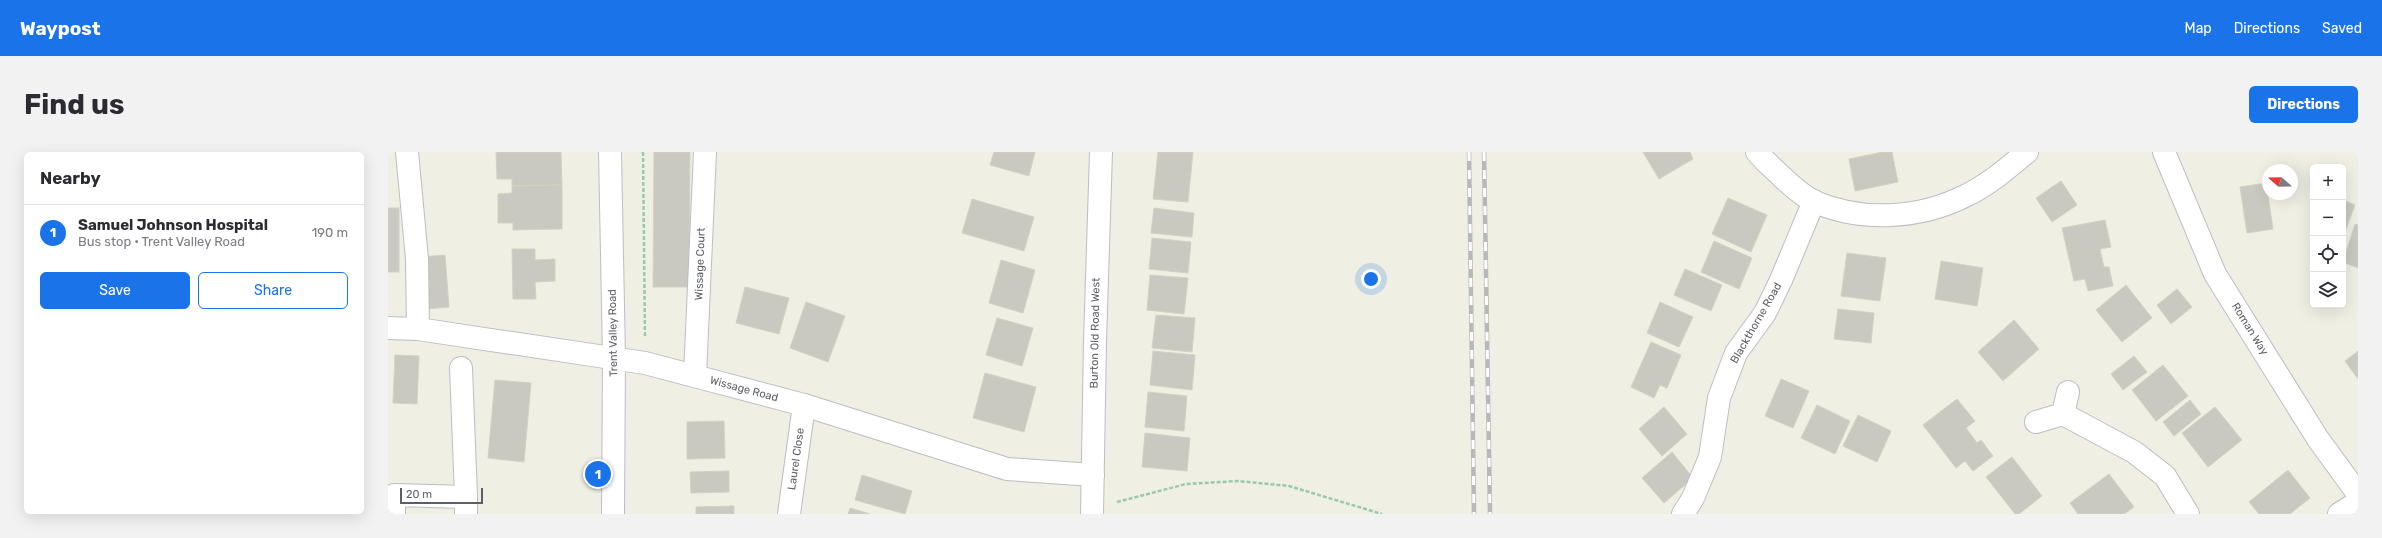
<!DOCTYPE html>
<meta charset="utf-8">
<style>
:root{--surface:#fff;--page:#f2f2f3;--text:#2b2b33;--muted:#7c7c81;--line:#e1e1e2;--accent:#1a73e8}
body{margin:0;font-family:Rubik,sans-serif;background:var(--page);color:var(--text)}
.controls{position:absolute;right:12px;top:12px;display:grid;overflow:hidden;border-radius:6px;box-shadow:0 4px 16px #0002}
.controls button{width:36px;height:36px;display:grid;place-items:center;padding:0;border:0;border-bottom:1px solid var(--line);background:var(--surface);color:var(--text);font:20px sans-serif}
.compass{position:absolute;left:1874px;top:12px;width:36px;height:36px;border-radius:50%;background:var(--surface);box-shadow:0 4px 16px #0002;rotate:290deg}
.scale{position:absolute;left:12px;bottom:10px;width:83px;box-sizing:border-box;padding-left:4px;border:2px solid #5c5f66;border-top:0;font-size:11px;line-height:14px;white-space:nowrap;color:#5c5f66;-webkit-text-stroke:3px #fff;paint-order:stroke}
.you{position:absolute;left:983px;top:127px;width:14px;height:14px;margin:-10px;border:3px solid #fff;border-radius:50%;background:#1a73e8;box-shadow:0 0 0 6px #1a73e833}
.badge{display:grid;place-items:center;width:26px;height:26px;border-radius:50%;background:var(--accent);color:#fff;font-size:13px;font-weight:700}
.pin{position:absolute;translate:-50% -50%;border:2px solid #fff;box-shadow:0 1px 4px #0006}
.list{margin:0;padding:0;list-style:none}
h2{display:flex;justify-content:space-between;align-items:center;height:52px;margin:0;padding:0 16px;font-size:17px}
h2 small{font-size:13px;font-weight:400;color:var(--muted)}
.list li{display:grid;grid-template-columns:26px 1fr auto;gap:12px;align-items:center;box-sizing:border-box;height:56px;padding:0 16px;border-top:1px solid var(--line)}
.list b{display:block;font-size:15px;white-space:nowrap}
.list p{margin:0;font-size:13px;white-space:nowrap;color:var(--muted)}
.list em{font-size:13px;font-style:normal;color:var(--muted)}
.actions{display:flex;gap:8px;padding:12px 16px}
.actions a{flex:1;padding:9px 0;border:1px solid var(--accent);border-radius:6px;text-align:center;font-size:14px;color:var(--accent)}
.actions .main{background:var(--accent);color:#fff}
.icon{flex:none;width:22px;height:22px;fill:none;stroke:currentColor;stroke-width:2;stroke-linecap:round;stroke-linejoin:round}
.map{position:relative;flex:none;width:1970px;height:362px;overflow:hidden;border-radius:6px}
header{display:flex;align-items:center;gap:24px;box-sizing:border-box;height:56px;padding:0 20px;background:var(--accent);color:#fff}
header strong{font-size:19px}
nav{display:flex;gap:22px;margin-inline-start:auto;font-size:14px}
.intro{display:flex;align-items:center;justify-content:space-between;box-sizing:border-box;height:96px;padding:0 24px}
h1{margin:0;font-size:28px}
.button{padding:10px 18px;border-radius:6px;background:var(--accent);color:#fff;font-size:14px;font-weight:700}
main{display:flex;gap:24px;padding:0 24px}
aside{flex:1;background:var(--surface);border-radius:6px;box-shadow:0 4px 16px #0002}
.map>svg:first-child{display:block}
.building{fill:#cac9c1;stroke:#d4d1c2}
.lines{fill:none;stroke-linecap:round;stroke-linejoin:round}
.minor-casing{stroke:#bcbdc4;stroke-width:24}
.path{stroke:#99c9ad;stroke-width:2.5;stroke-dasharray:4 2;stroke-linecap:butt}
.minor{stroke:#fff;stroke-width:22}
.rail-casing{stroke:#b7b8b9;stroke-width:4.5}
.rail{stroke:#fff;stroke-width:3;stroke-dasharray:9;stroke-linecap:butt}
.labels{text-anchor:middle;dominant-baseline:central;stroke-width:4;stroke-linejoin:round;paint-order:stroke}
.street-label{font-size:11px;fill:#5c5f66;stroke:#fff}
</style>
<header>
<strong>Waypost</strong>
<nav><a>Map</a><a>Directions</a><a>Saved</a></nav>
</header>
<div class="intro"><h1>Find us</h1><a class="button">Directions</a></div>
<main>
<aside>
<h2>Nearby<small></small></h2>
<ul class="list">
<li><span class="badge">1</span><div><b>Samuel Johnson Hospital</b><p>Bus stop · Trent Valley Road</p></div><em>190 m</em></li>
</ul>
<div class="actions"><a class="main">Save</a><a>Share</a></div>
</aside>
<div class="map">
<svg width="1970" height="362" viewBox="0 0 1970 362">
<rect width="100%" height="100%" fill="#efefe4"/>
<g class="building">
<polygon points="108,0 173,0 174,33 124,34 124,27 109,27"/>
<polygon points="266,0 302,0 301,135 265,135"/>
<polygon points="606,0 647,0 641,24 602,13"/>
<polygon points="770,0 805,0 800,50 765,47"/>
<polygon points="1255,0 1302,0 1305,7 1271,27"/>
<polygon points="1495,0 1504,0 1510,30 1467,39 1461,7"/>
<polygon points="1673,29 1689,53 1664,70 1648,46"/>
<polygon points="1878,31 1885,77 1859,81 1852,35"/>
<polygon points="174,33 174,77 125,78 125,71 110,71 110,42 124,41 124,34"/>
<polygon points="1340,46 1379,63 1363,100 1324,82"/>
<polygon points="584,47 646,65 636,99 574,81"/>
<polygon points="1955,48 1967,53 1955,85"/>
<rect x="0" y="56" width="11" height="64"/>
<polygon points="766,56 806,61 804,85 763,81"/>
<polygon points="1717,68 1723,95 1712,97 1716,115 1721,115 1725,134 1700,139 1697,127 1686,129 1674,76"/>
<polygon points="1967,72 1970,73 1970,116 1955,110"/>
<polygon points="764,86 803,90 800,121 761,117"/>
<polygon points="1326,89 1364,106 1351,137 1313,120"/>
<polygon points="124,97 147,97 147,108 167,107 167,129 147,130 148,147 125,147"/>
<polygon points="1459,101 1498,106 1492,149 1453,144"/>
<polygon points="57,103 61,155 38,157 33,105"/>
<polygon points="613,108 647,118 635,161 601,151"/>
<polygon points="1553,109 1595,116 1589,154 1547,147"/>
<polygon points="1297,117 1334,133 1323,159 1286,143"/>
<polygon points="762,123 800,126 796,162 759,158"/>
<polygon points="1738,133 1764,166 1734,190 1708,158"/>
<polygon points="357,135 401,146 391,182 348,171"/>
<polygon points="1789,137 1804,155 1783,172 1769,153"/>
<polygon points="418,150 457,164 440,210 402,196"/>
<polygon points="1272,150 1305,165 1291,195 1259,181"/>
<polygon points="1450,157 1486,161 1483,191 1446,187"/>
<polygon points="768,163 807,166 804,200 764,196"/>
<polygon points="609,166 645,176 634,214 598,203"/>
<polygon points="1626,168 1651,197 1615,229 1590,200"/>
<polygon points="1263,190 1293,203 1279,236 1272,233 1266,246 1243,235"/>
<polygon points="765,199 807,203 804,238 762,233"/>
<polygon points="1970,199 1970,227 1957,209"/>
<polygon points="7,203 31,204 29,252 5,251"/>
<polygon points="1746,204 1759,220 1735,238 1723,222"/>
<polygon points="1775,213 1800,244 1768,269 1744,238"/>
<polygon points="597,221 648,235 636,280 585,266"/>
<polygon points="1393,227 1421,239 1405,276 1377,264"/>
<polygon points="107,228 143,231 136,310 100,306"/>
<polygon points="760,240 799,244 796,279 757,275"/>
<polygon points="1569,247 1587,269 1578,276 1589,291 1593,288 1605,304 1585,319 1577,309 1568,316 1535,273"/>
<polygon points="1802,248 1813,262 1786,284 1775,270"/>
<polygon points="1429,253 1462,269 1447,302 1413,286"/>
<polygon points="1276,255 1299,282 1274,304 1251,277"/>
<polygon points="1827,255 1854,288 1820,315 1794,281"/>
<polygon points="1470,263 1503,279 1489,310 1455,294"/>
<polygon points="336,269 337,306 299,307 299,270"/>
<polygon points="757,281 802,286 799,319 754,315"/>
<polygon points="1284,300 1305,326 1276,351 1254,326"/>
<polygon points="1624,305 1654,344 1631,362 1627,362 1598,325"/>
<polygon points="1900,318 1922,346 1902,362 1871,362 1861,350"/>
<polygon points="341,319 341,340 303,341 302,320"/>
<polygon points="1721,322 1746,355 1736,362 1690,362 1682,351"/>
<polygon points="474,323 524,339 517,362 467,348"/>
<polygon points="346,354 346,362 308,362 308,355"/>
<polygon points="462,356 482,362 460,362"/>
</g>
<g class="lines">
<g class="minor-casing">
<g id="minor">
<polyline points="19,0 29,107 30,177"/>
<polyline points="222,0 226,206 225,362"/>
<path d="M1369 0C1376 9 1385 16 1393 24 1403 33 1414 44 1427 50 1474 70 1531 67 1577 44 1600 33 1620 16 1639 0"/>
<polyline points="1776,0 1827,122 1930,287 1970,342"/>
<polyline points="0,176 30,177 257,211 416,253 619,317 705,323"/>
<polyline points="73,216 78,345"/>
<polyline points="307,224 317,0"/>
<polyline points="1675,262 1746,300 1777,324 1800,362"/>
<polyline points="1648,270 1675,262 1680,240"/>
<polyline points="6,362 6,343 78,345 78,362"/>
<polyline points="401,362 416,253"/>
<polyline points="704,362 707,190 713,0"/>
<polyline points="1295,362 1305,346 1322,305 1331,246 1348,201 1377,161 1393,128 1426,49"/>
<polyline points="1951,362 1970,350"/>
</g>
</g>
<g class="path">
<polyline points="255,0 257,185"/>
<polyline points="729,350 798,332 850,329 901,334 994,362"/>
</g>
<use href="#minor" class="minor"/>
<g class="rail-casing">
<g id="rail">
<polyline points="1081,0 1086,362"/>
<polyline points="1096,0 1102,362"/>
</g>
</g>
<use href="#rail" class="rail"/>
</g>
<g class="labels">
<g class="street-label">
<text transform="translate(312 112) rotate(-88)">Wissage Court</text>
<text transform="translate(1368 171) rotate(-60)">Blackthorne Road</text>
<text transform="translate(1862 177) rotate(58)">Roman Way</text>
<text transform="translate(225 181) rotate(-91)">Trent Valley Road</text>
<text transform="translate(707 181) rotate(-89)">Burton Old Road West</text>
<text transform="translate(356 237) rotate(15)">Wissage Road</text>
<text transform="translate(408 307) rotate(-82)">Laurel Close</text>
</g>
</g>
</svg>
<div class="controls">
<button>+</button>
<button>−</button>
<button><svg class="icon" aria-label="locate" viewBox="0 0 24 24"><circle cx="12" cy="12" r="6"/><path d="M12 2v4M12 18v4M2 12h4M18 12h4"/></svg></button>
<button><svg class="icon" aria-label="layers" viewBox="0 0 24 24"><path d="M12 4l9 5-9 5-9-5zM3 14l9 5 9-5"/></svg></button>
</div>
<svg class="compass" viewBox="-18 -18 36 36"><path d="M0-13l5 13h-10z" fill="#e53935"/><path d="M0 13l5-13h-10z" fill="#7c7c81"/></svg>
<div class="scale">20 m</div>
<div class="you"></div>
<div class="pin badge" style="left:210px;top:322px">1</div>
</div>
</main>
